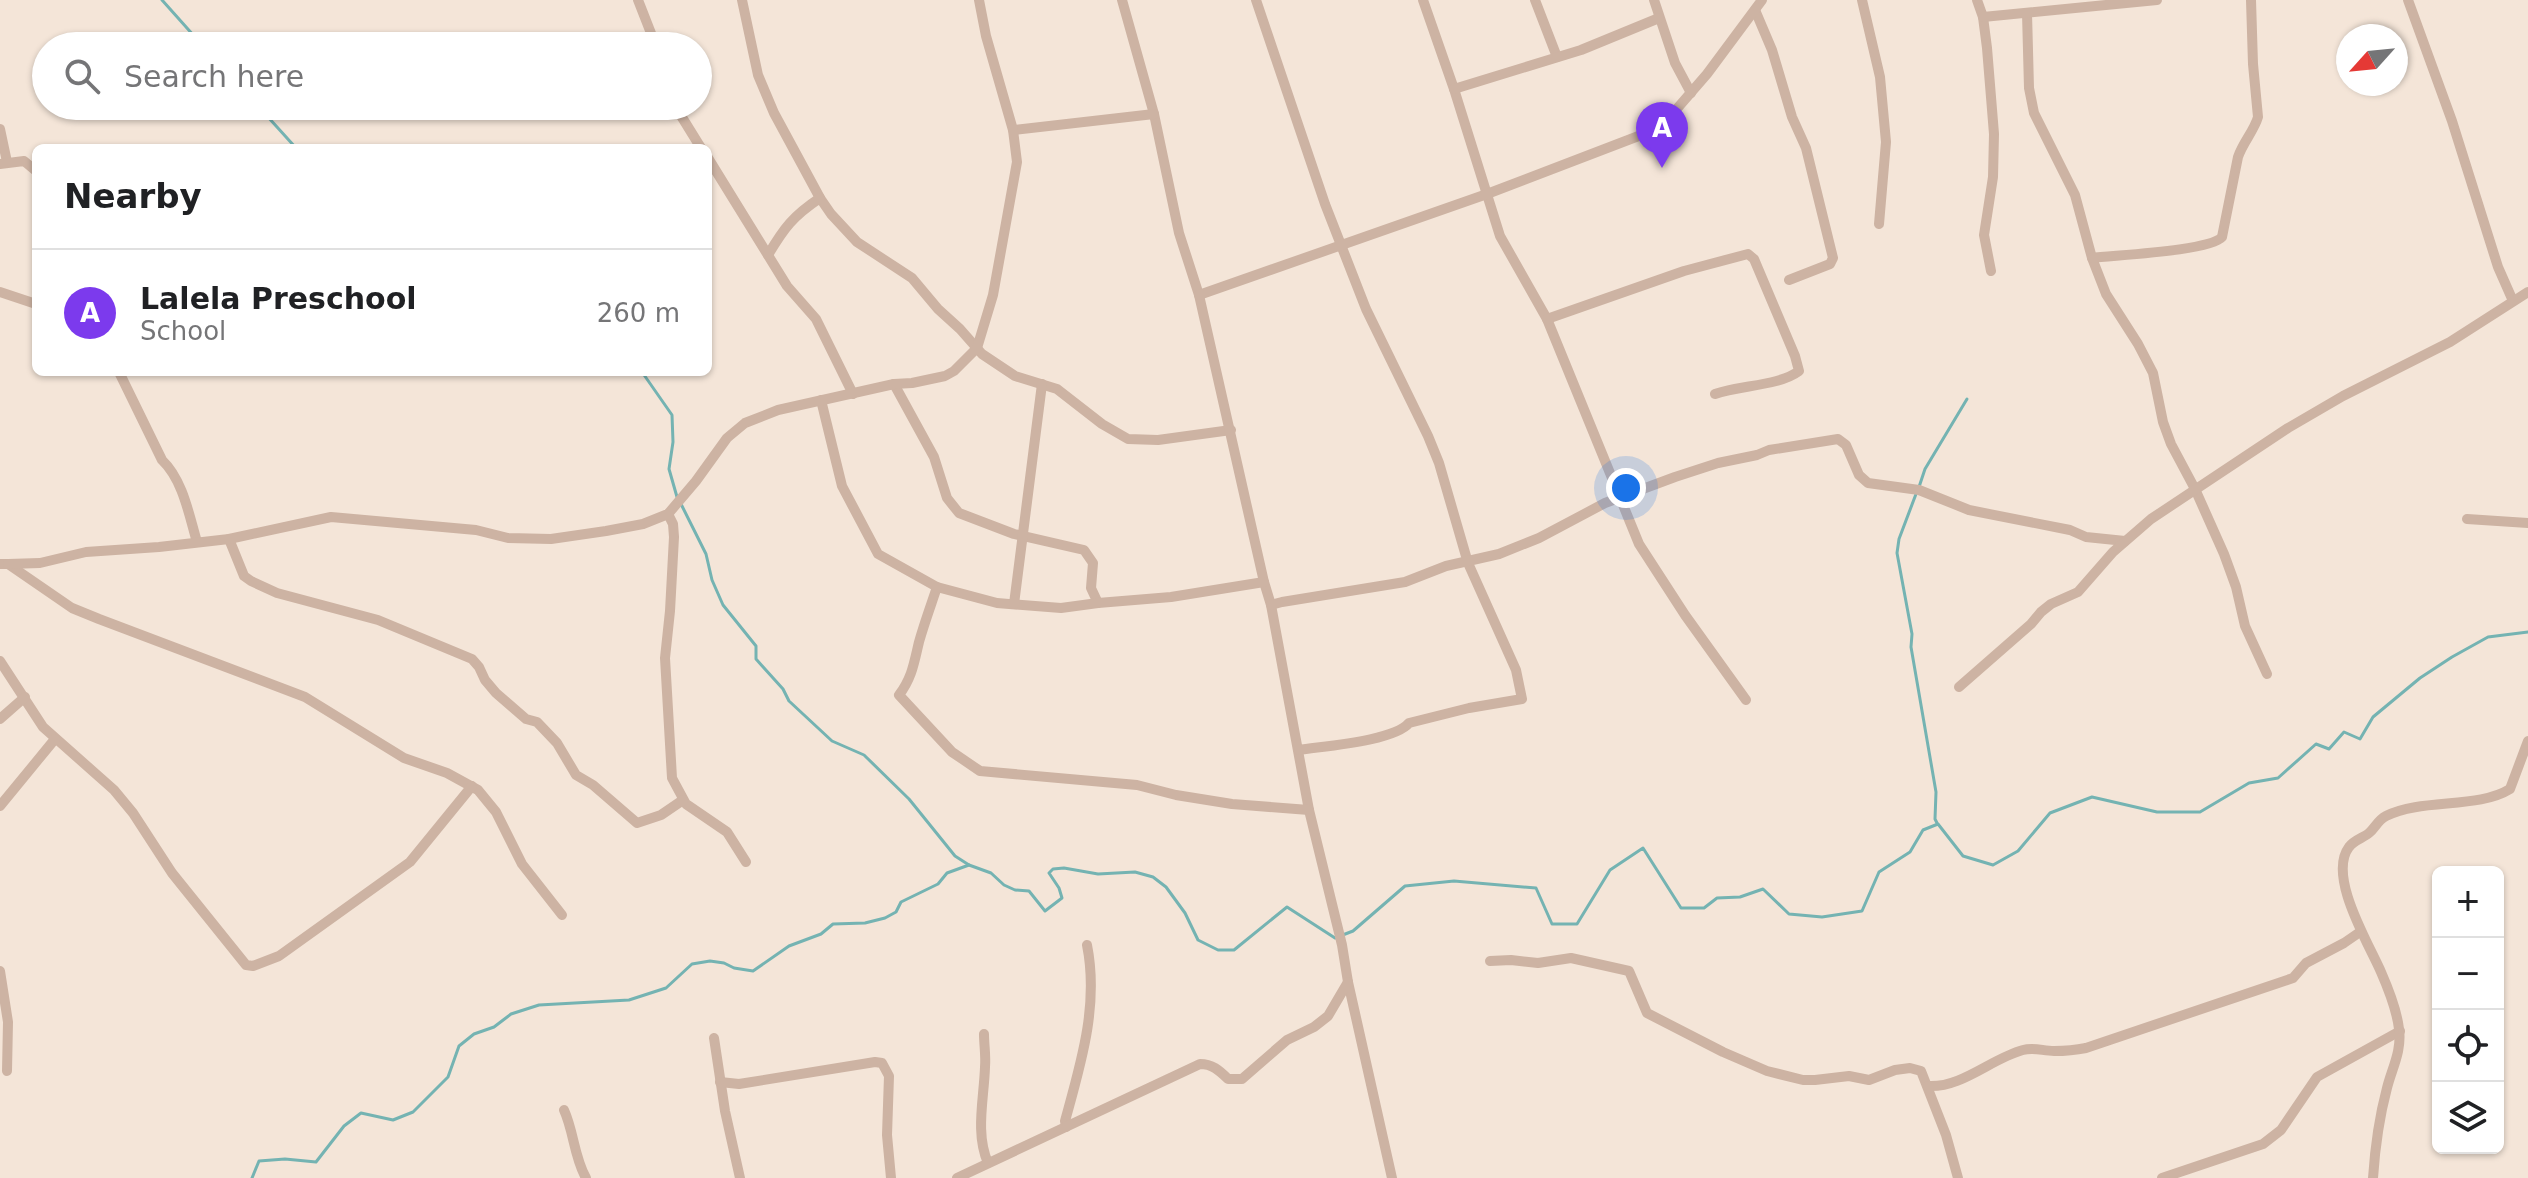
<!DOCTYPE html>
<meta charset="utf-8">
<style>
:root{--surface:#fff;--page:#f2f2f2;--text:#202124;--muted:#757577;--line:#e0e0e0;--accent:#7c3aed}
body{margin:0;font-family:"DejaVu Sans",sans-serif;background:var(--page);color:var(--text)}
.controls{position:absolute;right:24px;bottom:24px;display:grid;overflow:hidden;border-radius:12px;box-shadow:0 2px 6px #0004}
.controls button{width:72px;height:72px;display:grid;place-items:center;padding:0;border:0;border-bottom:2px solid var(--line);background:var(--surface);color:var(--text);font:40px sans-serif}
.compass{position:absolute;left:2336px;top:24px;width:72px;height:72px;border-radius:50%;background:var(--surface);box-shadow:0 2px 6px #0004;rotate:243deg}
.you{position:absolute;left:1626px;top:488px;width:28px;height:28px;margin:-20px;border:6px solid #fff;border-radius:50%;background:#1a73e8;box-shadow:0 0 0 12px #1a73e833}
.badge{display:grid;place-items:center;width:52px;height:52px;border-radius:50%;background:var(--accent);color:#fff;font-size:26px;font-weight:700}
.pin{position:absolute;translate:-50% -66px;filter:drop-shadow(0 2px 4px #0008)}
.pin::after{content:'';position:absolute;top:42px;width:28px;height:24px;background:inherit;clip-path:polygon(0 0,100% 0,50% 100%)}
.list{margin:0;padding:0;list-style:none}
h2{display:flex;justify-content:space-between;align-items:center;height:104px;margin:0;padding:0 32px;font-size:34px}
h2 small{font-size:26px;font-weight:400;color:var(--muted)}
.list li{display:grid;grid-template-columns:52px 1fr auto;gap:24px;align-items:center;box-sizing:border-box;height:128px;padding:0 32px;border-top:2px solid var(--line)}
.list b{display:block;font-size:30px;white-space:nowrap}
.list p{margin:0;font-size:26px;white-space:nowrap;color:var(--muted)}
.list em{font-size:26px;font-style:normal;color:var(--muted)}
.icon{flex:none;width:44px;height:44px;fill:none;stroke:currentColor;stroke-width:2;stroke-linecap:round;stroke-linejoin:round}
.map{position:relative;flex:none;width:2528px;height:1178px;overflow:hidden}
.search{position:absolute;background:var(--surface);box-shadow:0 2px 6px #0004;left:32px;top:32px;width:680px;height:88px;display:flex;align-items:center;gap:20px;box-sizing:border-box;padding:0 28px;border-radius:44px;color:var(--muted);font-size:30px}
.panel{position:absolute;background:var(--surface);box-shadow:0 2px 6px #0004;left:32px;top:144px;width:680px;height:232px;border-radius:12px}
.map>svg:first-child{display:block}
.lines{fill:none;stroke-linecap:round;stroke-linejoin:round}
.stream{stroke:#74b3b2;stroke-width:3}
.minor{stroke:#cdb3a3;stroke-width:10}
</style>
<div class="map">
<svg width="2528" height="1178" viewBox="0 0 2528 1178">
<rect width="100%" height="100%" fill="#f4e5d8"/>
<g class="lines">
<g class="stream">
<polyline points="162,0 203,46"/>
<polyline points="258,106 296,148"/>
<polyline points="642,372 672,415 673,442 669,469 677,497"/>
<polyline points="1919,487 1925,469 1967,399"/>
<polyline points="1916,494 1899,539 1897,553 1912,634 1911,647 1936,792 1935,819 1937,823"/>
<polyline points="681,504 706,554 712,580 723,605 756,646 756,659 783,689 789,701 832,741 864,755 909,799 955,856 969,865 991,873 1004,885 1015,890 1029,891 1045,911 1062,898 1059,888 1049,873 1053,869 1064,868 1098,874 1135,872 1153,877 1166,887 1185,913 1198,940 1218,950 1234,950 1287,907 1335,938 1353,931 1405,886 1454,881 1536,888 1552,924 1577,924 1610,870 1643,848 1681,908 1704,908 1717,898 1740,897 1763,889 1789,914 1822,917 1862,911 1879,872 1910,852 1923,830 1938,824 1963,856 1993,865 2018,851 2050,813 2092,797 2157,812 2200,812 2249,783 2278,778 2316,744 2329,749 2344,732 2360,739 2373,717 2420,678 2452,657 2488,637 2528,632"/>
<polyline points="252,1178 259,1161 285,1159 316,1162 344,1126 361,1113 393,1120 413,1112 448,1077 459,1046 474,1034 494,1027 511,1014 539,1005 629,1000 666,988 692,964 710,961 724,963 734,968 753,971 789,946 821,934 833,924 865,923 885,918 896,912 901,902 938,884 947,873 969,865"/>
</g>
<g class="minor">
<polyline points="638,0 656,46"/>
<polyline points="742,0 758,75 774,113 820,198 831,214 857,242 912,278 938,309 960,329 982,354 1015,376 1057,389 1102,424 1128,439 1158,440 1231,430"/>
<polyline points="1122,0 1154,114 1179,233 1199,295 1264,582 1271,605 1309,810 1342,945 1348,982 1392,1178"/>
<path d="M1256 0 1325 204 1366 309 1428 436 1439 463 1468 563 1516 670 1522 699 1469 708 1409 723C1394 741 1324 746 1299 750"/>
<polyline points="1423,0 1454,89 1500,236 1547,319 1639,544 1685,615 1746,700"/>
<polyline points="1535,0 1557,57"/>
<polyline points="1654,0 1675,63 1691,93"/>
<polyline points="1862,0 1880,77 1886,142 1879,224"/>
<polyline points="1977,0 1983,17 1987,48 1994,134 1993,177 1984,235 1991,271"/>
<polyline points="2408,0 2452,121 2498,267 2513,301"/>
<polyline points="1755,10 1772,50 1792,117 1806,148 1833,258 1830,264 1789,280"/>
<polyline points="2027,13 2029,88 2034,113 2075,195 2092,258 2106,294 2138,344 2153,373 2163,422 2171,444 2195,489 2224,554 2236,587 2245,626 2267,674"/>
<polyline points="1983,17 2157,0"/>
<polyline points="1454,89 1581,50 1659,18"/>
<polyline points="675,106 701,148"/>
<polyline points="0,129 7,162"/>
<polyline points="1013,130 1154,114"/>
<polyline points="708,158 787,286 816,319 853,394"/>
<polyline points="0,164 24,161 36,171"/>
<path d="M768 255C784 228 793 216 820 198"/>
<path d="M2092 258C2116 255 2210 251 2222 237L2238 157C2243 142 2254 131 2258 117L2253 64 2251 0"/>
<polyline points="0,292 36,304"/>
<polyline points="1199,295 1487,194 1649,132 1668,119 1707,74 1762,0"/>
<path d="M1547 319 1684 271 1748 254 1754 259 1795 356 1799 371C1779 386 1740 385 1715 394"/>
<path d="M119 372 162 460C183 480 189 515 197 542"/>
<polyline points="894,384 934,457 947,498 959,513 1014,534 1084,550 1093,563 1091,588 1098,603"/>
<polyline points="821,400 842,486 878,554 937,587 997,603 1061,608 1098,603 1171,597 1264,582"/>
<polyline points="668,514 673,524 674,537 670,611 665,658 672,778 686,804 727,832 746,862"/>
<polyline points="2467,519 2528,523"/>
<polyline points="229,539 244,576 251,581 277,593 378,620 472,659 479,667 485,680 496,693 526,719 537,722 557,743 576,775 593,785 637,823 661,815 683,800"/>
<polyline points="0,564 8,564 72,608 99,619 305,697 404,758 447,773 478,790 496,812 522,864 562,915"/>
<polyline points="8,564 40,563 86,552 159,547 229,539 331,517 476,530 508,538 551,539 606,531 643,524 668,514 696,481 727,438 745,423 778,410 894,384 912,383 945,376 954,371 977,348 993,295 1017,162 1013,130 986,36 979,0"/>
<path d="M937 587C931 605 924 624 919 642 914 663 912 678 899 695L952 752 980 771 1137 785 1176 795 1232 804 1309 810"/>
<polyline points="1014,604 1042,384"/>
<polyline points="1271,605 1282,602 1405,582 1446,566 1499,554 1539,538 1605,503 1675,477 1718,463 1757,455 1769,450 1838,439 1846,445 1859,475 1868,483 1919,490 1969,510 2070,530 2086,537 2125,541"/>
<polyline points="0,661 43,727 114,790 133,813 172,873 246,965 253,966 279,956 410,862 472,786"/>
<polyline points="1959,687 2031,624 2041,612 2051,604 2078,592 2113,552 2151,519 2288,428 2343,396 2450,342 2528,292"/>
<polyline points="0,719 25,697"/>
<polyline points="0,806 55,739"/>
<polyline points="1490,961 1511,960 1538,963 1571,958 1629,971 1647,1013 1723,1052 1767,1071 1803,1080 1815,1080 1849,1076 1869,1080 1895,1070 1910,1068 1921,1071 1946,1135 1958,1178"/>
<polyline points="0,971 8,1022 7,1071"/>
<path d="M984 1034C984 1045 986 1056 985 1067 984 1099 975 1133 988 1163"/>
<polyline points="714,1038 725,1111 740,1178"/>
<polyline points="720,1082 739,1084 875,1062 882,1063 889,1076 887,1135 891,1178"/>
<path d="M1928 1086C1962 1088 1992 1058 2023 1050 2034 1047 2043 1051 2054 1051 2065 1051 2076 1050 2086 1048L2293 978 2306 963 2344 943 2360 932"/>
<path d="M564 1110C574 1132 574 1157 586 1178"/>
<path d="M1066 1127 1065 1121C1081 1063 1099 1005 1087 945"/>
<path d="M957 1178 1200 1064C1212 1064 1219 1070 1228 1079H1242L1287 1040 1314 1027 1328 1016 1348 982"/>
<polyline points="2162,1178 2263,1144 2281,1130 2317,1077 2400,1031"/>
<path d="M2373 1178C2375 1148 2379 1118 2387 1088 2392 1068 2402 1051 2399 1029 2397 1011 2388 988 2381 972 2369 944 2327 876 2349 847 2354 840 2363 838 2369 833 2375 828 2378 820 2386 816 2422 798 2478 809 2510 789L2528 741"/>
</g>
</g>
</svg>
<div class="controls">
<button>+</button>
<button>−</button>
<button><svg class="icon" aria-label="locate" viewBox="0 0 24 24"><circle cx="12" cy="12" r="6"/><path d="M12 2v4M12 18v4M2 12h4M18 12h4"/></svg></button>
<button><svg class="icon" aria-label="layers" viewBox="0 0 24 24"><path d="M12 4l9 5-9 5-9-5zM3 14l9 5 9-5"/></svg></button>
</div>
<svg class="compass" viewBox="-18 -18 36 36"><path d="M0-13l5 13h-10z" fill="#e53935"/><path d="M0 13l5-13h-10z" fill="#757577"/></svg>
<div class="you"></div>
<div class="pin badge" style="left:1662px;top:168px">A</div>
<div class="search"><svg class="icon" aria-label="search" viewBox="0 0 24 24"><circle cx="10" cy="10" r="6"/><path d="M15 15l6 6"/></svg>Search here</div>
<section class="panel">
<h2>Nearby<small></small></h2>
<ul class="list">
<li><span class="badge">A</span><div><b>Lalela Preschool</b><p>School</p></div><em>260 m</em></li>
</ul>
</section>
</div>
